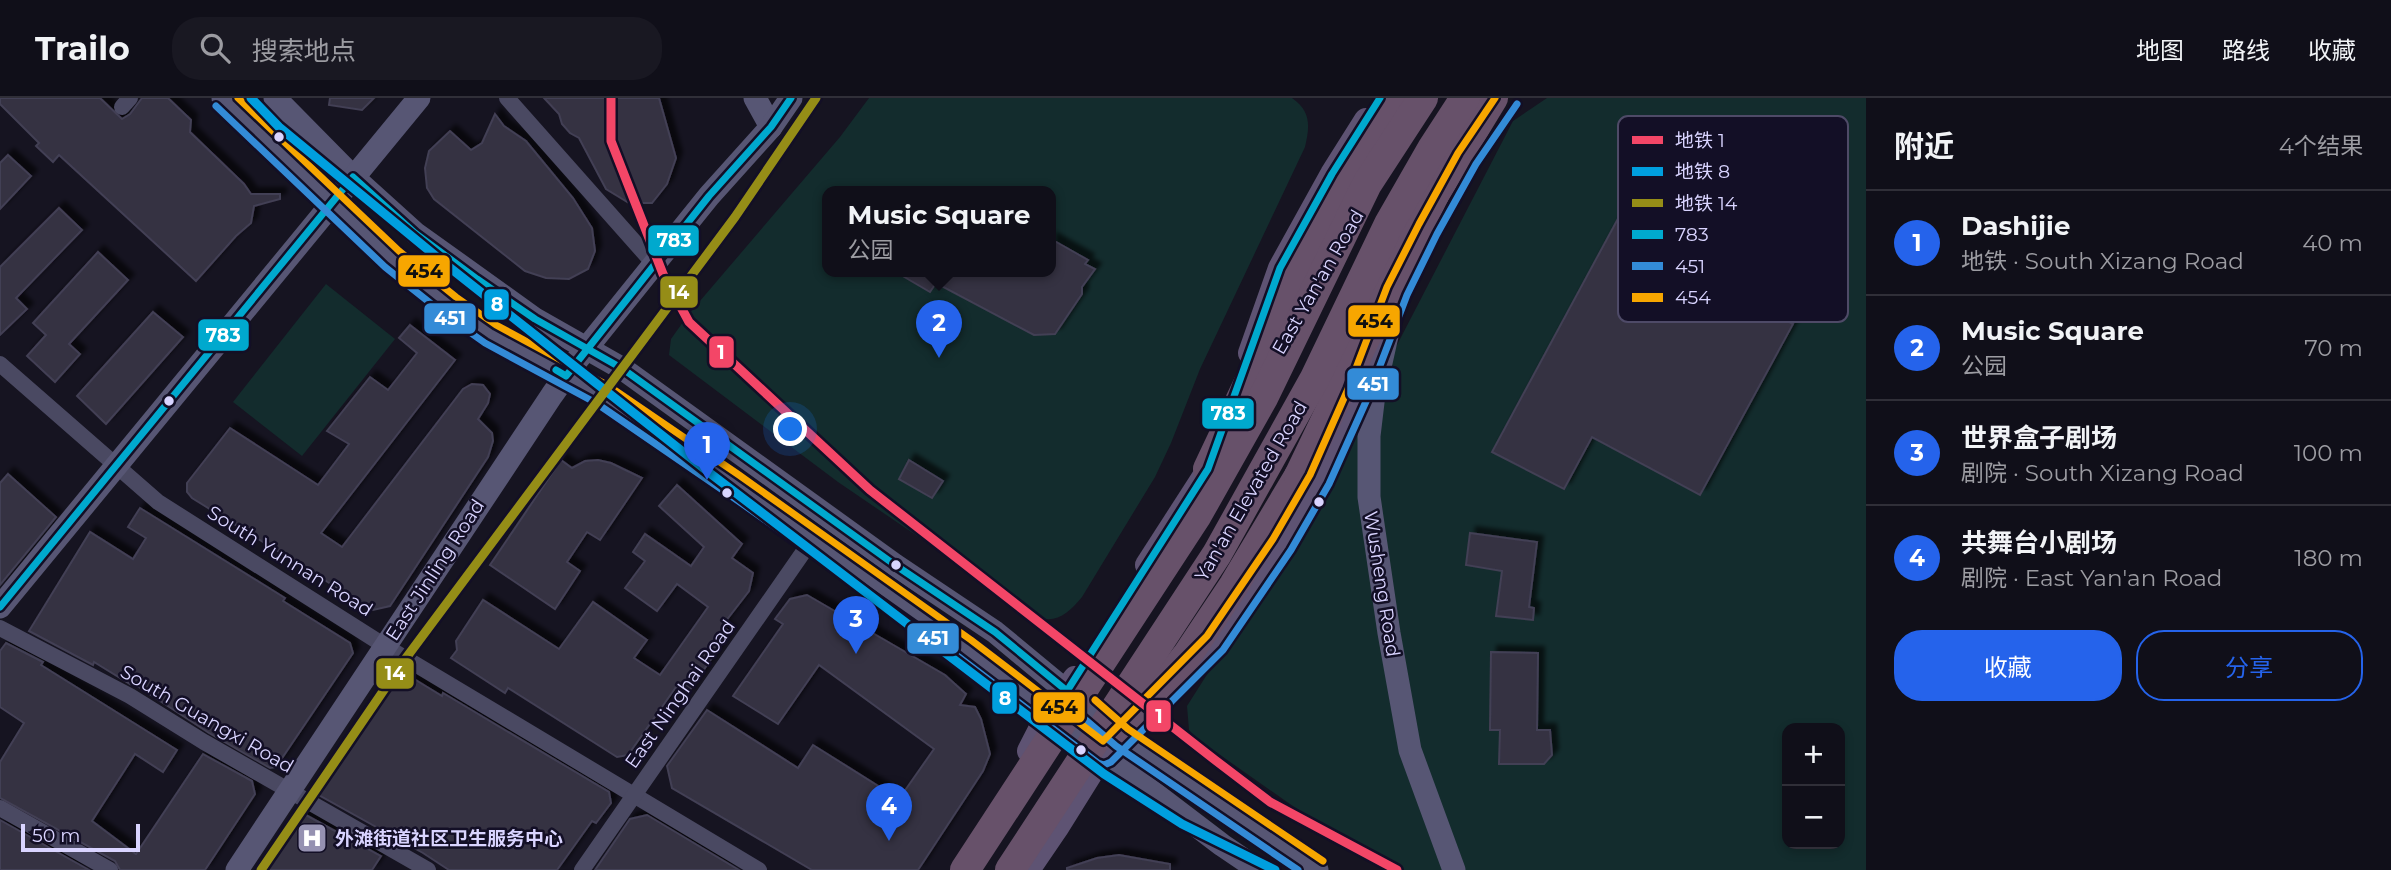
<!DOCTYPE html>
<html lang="zh">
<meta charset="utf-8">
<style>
:root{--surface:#100f19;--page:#191822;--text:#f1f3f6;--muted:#9c9ca2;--line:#302f38;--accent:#2563eb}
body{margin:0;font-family:Montserrat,"Noto Sans SC",sans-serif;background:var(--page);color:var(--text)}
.controls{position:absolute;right:21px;bottom:21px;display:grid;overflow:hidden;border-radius:14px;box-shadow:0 4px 10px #0003}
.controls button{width:63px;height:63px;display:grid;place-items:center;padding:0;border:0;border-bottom:2px solid var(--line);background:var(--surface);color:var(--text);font:35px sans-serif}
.scale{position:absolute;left:21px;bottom:18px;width:119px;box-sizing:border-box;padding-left:7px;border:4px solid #d9d4ff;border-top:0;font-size:19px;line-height:24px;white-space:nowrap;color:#d9d4ff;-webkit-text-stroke:5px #130f26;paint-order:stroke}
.you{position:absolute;left:791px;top:332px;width:24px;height:24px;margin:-18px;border:5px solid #fff;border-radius:50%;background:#1a73e8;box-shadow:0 0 0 10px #1a73e833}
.badge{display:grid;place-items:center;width:46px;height:46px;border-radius:50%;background:var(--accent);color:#fff;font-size:23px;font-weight:700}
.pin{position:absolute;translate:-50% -58px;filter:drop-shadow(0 2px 4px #0008)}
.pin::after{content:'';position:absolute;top:37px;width:24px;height:21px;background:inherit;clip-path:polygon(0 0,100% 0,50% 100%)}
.popup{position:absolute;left:822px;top:88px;width:234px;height:91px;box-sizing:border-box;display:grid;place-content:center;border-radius:14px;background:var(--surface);filter:drop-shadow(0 2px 5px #0005);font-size:23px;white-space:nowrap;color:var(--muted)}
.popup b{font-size:26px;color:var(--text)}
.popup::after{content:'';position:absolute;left:50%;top:100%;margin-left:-14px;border:14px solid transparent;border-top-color:var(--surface)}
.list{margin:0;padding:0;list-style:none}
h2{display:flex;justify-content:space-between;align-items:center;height:91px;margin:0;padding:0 28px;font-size:30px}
h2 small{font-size:23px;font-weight:400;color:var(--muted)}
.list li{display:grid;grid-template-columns:46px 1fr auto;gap:21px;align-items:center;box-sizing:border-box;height:105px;padding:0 28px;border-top:2px solid var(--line)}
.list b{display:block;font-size:26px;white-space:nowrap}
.list p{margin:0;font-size:23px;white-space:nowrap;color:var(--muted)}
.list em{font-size:23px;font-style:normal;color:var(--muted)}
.actions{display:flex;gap:14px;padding:21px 28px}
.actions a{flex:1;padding:16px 0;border:2px solid var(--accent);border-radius:28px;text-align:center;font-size:24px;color:var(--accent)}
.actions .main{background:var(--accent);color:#fff}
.icon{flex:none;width:38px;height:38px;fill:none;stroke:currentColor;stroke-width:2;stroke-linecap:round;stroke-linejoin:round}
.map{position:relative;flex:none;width:1866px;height:772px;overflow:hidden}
header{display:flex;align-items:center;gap:42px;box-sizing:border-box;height:98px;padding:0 35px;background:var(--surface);border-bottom:2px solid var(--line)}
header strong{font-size:33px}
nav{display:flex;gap:38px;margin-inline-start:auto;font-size:24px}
.search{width:490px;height:63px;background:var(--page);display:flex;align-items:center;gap:18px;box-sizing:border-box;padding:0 24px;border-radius:28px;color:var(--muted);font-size:26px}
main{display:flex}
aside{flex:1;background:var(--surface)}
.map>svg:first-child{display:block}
.green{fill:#132c2d;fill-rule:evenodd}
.building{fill:#343243;stroke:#433f54;stroke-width:2;filter:url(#shadow)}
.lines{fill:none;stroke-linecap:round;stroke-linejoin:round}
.street{stroke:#4a4962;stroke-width:16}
.secondary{stroke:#575674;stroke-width:23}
.primary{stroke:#5e5373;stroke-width:24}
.highway{stroke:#67516a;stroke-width:30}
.highway-bridge{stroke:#67516a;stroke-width:30}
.bus-1-casing{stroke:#130f26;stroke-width:12}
.bus-2-casing{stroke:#130f26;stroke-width:12}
.bus-3-casing{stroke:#130f26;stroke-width:12}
.bus-1{stroke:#00a9ce;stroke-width:7}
.bus-2{stroke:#338bd7;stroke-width:7}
.bus-3{stroke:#f7a600;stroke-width:7}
.metro-1-casing{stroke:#130f26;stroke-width:14}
.metro-2-casing{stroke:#130f26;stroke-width:14}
.metro-3-casing{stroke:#130f26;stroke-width:14}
.metro-1{stroke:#f34667;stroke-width:9}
.metro-2{stroke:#009fdf;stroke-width:9}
.metro-3{stroke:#958d17;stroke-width:9}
.bus-dot{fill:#d9d4ff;stroke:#130f26;stroke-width:2.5}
.labels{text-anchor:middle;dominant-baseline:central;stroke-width:5;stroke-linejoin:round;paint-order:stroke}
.street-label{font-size:19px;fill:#d9d4ff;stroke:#130f26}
.poi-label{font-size:19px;font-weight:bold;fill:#d9d4ff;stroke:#130f26;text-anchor:start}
.key{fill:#130f26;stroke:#4e4a67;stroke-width:2}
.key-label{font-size:19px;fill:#d9d4ff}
.line-badge{stroke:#130f26;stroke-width:2.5}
.badge-label{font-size:19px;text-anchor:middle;font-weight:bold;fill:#fff}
.pale-badge-label{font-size:19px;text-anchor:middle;font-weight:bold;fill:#111}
</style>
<header>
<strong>Trailo</strong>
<div class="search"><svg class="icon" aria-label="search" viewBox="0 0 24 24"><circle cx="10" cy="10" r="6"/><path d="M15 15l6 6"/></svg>搜索地点</div>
<nav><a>地图</a><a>路线</a><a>收藏</a></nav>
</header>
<main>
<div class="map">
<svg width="1866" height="772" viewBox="0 0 1866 772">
<defs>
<filter id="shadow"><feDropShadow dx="6" dy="-6" stdDeviation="2" flood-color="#0009"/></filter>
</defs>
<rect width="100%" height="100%" fill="#161421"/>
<g class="green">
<path d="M869 0H1292C1311 13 1310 28 1305 49L1200 271 1171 345 1155 379 1082 499C1068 516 1054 528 1033 517L838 384 669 257 671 241 688 217 840 39ZM827 94H1051V174H827Z"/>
<path d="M1547 0H1866V772H1384L1337 739 1333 740 1317 725 1196 640 1189 632 1187 608 1311 413 1513 23ZM1787 630H1840V746H1787Z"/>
<polygon points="326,186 395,241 302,358 233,304"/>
</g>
<g class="building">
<polygon points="0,0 100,0 122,21 130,16 142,0 168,0 191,22 190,34 244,86 251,96 280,96 280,101 254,108 251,125 236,138 196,183 59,57 53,64 36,48 39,45 0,6"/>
<polygon points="330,0 374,0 362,12 329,7"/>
<polygon points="544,0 659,0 676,60 667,86 652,105 629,105 606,91 579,40 570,35 562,26 559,16"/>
<polygon points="495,16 504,28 526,43 573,100 592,130 595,153 588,171 569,181 546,180 525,173 434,101 427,90 425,70 429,53 450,33 471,52 482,45"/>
<polygon points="8,57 31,78 0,111 0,65"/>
<polygon points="1641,78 1709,114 1682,166 1793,226 1700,397 1592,339 1564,391 1492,354"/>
<polygon points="59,110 82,132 16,200 27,211 0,237 0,169"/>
<polygon points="1051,141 1088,162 1085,166 1095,171 1082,189 1082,196 1055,236 1034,237 936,185 930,194 896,174 1051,174"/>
<polygon points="98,154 128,182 69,246 80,256 55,284 27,258 46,237 33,225"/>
<polygon points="153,214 183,239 106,326 77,298"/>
<polygon points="410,227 455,262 321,435 342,449 463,291 472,286 483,287 490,296 488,305 478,321 492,335 493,343 488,359 390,508 373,512 192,400 187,394 187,385 230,330 318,387 349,346 327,333 370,279 388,292 417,255 399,240"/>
<polygon points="561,362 572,370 585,363 598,362 611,365 642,380 600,442 587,434 567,464 580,473 555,511 490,467"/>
<polygon points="909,362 943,383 932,400 899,381"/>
<polygon points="8,376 56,419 0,487 0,385"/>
<polygon points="677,387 742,446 732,460 753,475 749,493 722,528 730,534 687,596 676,589 628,657 617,659 508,590 505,595 451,560 457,552 456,543 483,502 559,551 593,504 647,542 634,560 660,577 708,509 677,486 657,513 625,490 645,463 633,454 645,436 691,468 704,449 659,408"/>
<polygon points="140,410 285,500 283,503 350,545 353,555 276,669 270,670 209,635 131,584 130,586 94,564 93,567 29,533 90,434 133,461 146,440 128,429"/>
<polygon points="1470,435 1537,444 1529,509 1534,510 1533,522 1496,518 1502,473 1466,467"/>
<polygon points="807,497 945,577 966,596 960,607 975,609 981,621 990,656 983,673 918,772 812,772 672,690 667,668 707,612 798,670 813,647 899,701 934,651 819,567 778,626 733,598 783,526 775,521 790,501"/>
<polygon points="6,545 43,564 41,567 177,652 163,674 135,656 92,723 136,756 203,656 252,683 255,696 205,772 120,772 115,763 0,700 0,664 24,625 0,609 0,553"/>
<polygon points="1491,554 1538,555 1537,632 1550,632 1552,657 1544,666 1499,666 1500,632 1490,632"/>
<polygon points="401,573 442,598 443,595 609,694 611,705 596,725 592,723 557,772 449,772 423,755 317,696 315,687 388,577"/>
<polygon points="304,716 381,758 372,772 257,772 291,720"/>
<polygon points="647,717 739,772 595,772 630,721"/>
<polygon points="0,722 89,772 0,772"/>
<polygon points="1119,757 1170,766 1170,772 1067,772 1067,770 1097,760"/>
</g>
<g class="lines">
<g class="street">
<polyline points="507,0 655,167"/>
<polyline points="122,9 130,0"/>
<polyline points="0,266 158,404 385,548 759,772"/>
<polyline points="0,530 130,598 204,644 428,772"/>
<polyline points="0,710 110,772"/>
<polyline points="582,772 811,443"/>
</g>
<g class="secondary">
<polyline points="223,0 392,161 450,207 490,236 601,296 733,386 965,551 1222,747 1259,772"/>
<polyline points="275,0 353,79 415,135 535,221 623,271 895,467 995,534 1122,639 1317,772"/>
<polyline points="755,0 771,29"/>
<polyline points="1397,193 1374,296 1369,338 1369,399 1389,535 1410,652 1454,772"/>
<polyline points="0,509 419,0"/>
<polyline points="237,772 552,297 577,262 709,98 771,29 791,0"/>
</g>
<g class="primary">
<polyline points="1250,255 1280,170 1332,76 1366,22"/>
<polyline points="1147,467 1205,377"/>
<polyline points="1187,573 1215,545 1282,447 1319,382 1379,241"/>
<polyline points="1029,653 1048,616 1075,580"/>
<polyline points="1028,772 1058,728 1126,619"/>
</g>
<g class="highway">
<polyline points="1434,97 1493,0"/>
<polyline points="1208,371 1322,130 1393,0"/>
<polyline points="1122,639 1188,556 1234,487 1299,378"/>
</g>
<g class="highway-bridge">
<polyline points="1299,378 1434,97"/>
<polyline points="965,772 1197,417 1263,300 1367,86 1423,0"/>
<polyline points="1010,772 1217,456 1315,280 1389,126 1432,51 1465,0"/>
</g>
<g class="bus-1-casing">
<g id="bus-1">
<polyline points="556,272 566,278 709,98 771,29 791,0"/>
<polyline points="0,509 353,79 415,135 477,181 535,221 623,271 895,467 995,534 1067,593 1208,371 1280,170 1332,76 1380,0"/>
</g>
</g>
<g class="bus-2-casing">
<g id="bus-2">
<polyline points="216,8 385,169 444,216 485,245 596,305 727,395 959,559 1098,665 1104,667 1111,664 1223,552 1291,452 1329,386 1368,299 1407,197 1437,136 1476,66 1517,6"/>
<polyline points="1081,618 1116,648 1298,772"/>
</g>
</g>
<g class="bus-3-casing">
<g id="bus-3">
<polyline points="238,0 399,153 456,199 496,227 607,287 739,377 971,542 1103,643 1207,538 1273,441 1310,377 1348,291 1387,189 1419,126 1458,55 1495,0"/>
<polyline points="1095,602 1128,631 1323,763"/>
</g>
</g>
<use href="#bus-1" class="bus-1"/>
<use href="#bus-2" class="bus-2"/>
<use href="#bus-3" class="bus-3"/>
<g class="metro-1-casing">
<polyline id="metro-1" points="611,0 611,43 663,176 689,224 870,392 1215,662 1270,704 1397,772"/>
</g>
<g class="metro-2-casing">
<polyline id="metro-2" points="251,0 279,29 449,169 711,376 1104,676 1182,726 1275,772"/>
</g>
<g class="metro-3-casing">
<polyline id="metro-3" points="261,772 403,564 735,119 816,0"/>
</g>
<use href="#metro-1" class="metro-1"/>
<use href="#metro-2" class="metro-2"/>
<use href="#metro-3" class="metro-3"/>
</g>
<defs>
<g id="hospital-square" transform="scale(1.575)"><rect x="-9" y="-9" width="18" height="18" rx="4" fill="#9591b1" stroke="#130f26"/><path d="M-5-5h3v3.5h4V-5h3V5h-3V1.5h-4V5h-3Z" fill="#fff"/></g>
</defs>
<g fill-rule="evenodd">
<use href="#hospital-square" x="312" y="740"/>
</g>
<g class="bus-dot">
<circle cx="279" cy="39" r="6"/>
<circle cx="169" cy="303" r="6"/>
<circle cx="727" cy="395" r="6"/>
<circle cx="1319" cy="404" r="6"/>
<circle cx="896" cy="467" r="6"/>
<circle cx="1081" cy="652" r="6"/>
</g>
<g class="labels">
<g class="street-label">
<text transform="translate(1318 184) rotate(-60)">East Yan'an Road</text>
<text transform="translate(1251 393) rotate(-60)">Yan'an Elevated Road</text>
<text transform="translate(290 463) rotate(32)">South Yunnan Road</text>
<text transform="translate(435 472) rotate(-57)">East Jinling Road</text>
<text transform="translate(1382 486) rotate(81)">Wusheng Road</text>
<text transform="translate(680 596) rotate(-55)">East Ninghai Road</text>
<text transform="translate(207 621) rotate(30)">South Guangxi Road</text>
</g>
<g class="poi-label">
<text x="335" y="740">外滩街道社区卫生服务中心</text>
</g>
</g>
<rect x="1618" y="18" width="230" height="206" rx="10" class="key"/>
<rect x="1632" y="38" width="31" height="8" fill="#f34667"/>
<rect x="1632" y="69" width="31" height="9" fill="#009fdf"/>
<rect x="1632" y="101" width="31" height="8" fill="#958d17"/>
<rect x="1632" y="132" width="31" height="9" fill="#00a9ce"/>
<rect x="1632" y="164" width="31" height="8" fill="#338bd7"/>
<rect x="1632" y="195" width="31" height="9" fill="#f7a600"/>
<g class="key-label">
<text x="1675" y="49">地铁 1</text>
<text x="1675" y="80">地铁 8</text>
<text x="1675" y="112">地铁 14</text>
<text x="1675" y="143">783</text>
<text x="1675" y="175">451</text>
<text x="1675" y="206">454</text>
</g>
<g class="line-badge">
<rect x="647" y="126" width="53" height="33" rx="7" fill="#00a9ce"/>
<rect x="397" y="156" width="54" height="34" rx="7" fill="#f7a600"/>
<rect x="659" y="177" width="40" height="34" rx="7" fill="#958d17"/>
<rect x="483" y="190" width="27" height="33" rx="7" fill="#009fdf"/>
<rect x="423" y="204" width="54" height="33" rx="7" fill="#338bd7"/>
<rect x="1347" y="206" width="54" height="34" rx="7" fill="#f7a600"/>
<rect x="197" y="220" width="53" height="34" rx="7" fill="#00a9ce"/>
<rect x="708" y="237" width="27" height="34" rx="7" fill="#f34667"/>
<rect x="1346" y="269" width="54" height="34" rx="7" fill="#338bd7"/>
<rect x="1201" y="299" width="54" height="33" rx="7" fill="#00a9ce"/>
<rect x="906" y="524" width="54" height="33" rx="7" fill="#338bd7"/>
<rect x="375" y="559" width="40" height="33" rx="7" fill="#958d17"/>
<rect x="991" y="583" width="27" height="34" rx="7" fill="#009fdf"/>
<rect x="1032" y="593" width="54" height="33" rx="7" fill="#f7a600"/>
<rect x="1145" y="601" width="27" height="34" rx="7" fill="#f34667"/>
</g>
<g class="badge-label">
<text x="674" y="149">783</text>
<text x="679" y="201">14</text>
<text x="497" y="213">8</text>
<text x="450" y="227">451</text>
<text x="223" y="244">783</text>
<text x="721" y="261">1</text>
<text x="1373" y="293">451</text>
<text x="1228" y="322">783</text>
<text x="933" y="547">451</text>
<text x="395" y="582">14</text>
<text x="1005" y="607">8</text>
<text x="1159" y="625">1</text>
</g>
<g class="pale-badge-label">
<text x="424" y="180">454</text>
<text x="1374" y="230">454</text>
<text x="1059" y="616">454</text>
</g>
</svg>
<div class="controls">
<button>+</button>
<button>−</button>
</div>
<div class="scale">50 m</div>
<div class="you"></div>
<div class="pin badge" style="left:707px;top:382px">1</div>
<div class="pin badge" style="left:939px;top:260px">2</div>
<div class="popup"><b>Music Square</b>公园</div>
<div class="pin badge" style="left:856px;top:556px">3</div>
<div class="pin badge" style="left:889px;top:743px">4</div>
</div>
<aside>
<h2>附近<small>4个结果</small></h2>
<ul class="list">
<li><span class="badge">1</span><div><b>Dashijie</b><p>地铁 · South Xizang Road</p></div><em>40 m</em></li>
<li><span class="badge">2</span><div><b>Music Square</b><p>公园</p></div><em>70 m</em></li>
<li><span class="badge">3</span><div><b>世界盒子剧场</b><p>剧院 · South Xizang Road</p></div><em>100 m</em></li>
<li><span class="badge">4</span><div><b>共舞台小剧场</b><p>剧院 · East Yan'an Road</p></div><em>180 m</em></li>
</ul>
<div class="actions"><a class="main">收藏</a><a>分享</a></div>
</aside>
</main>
